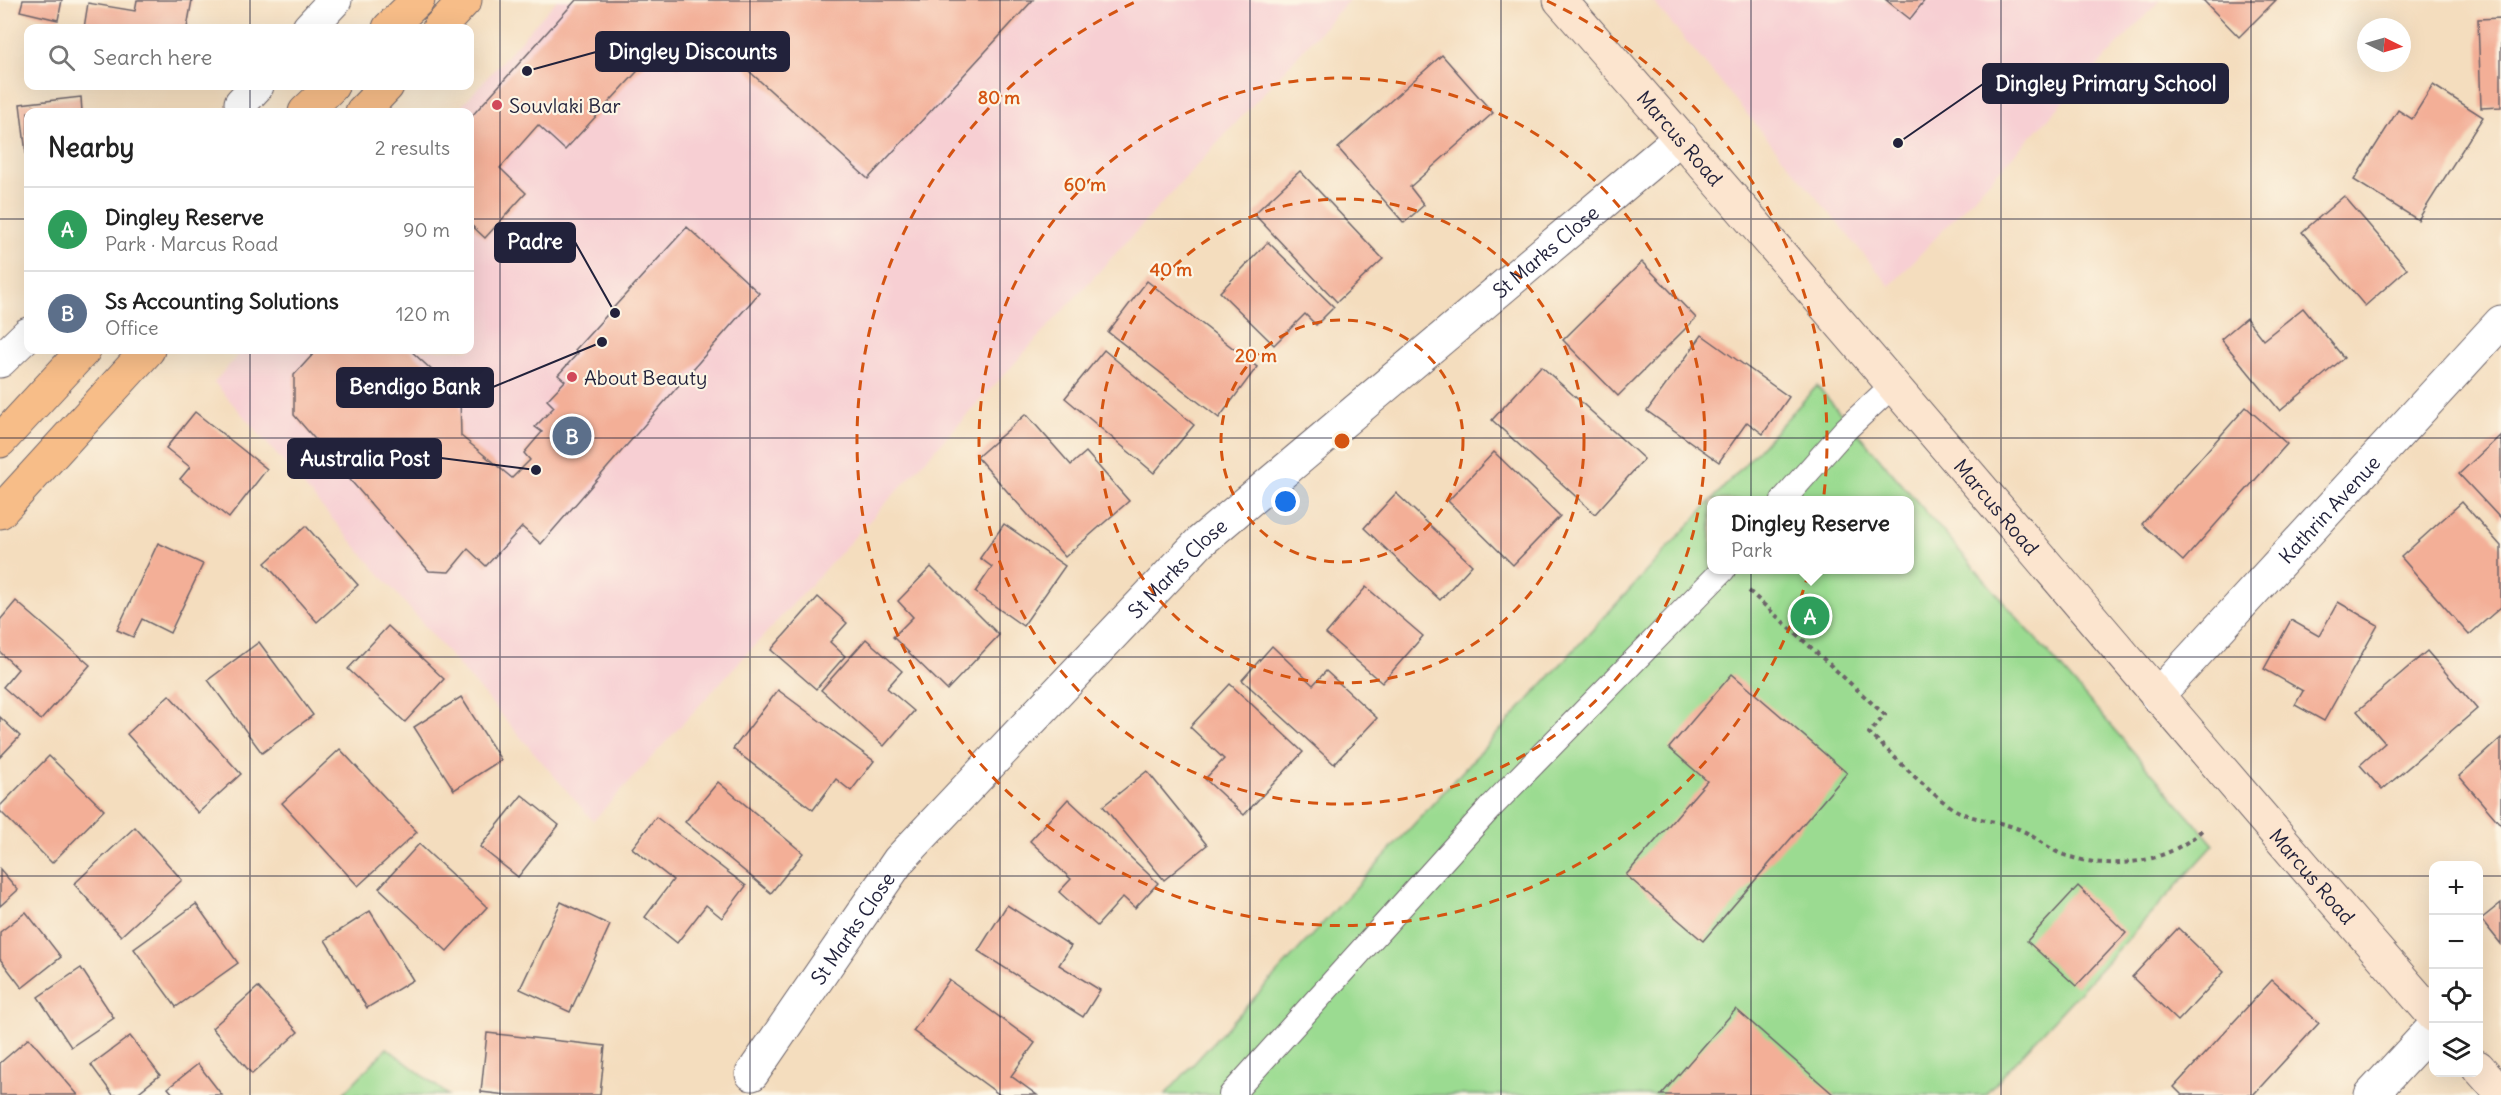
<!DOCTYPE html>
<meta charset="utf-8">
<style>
:root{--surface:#fff;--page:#f2f2f2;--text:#222;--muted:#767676;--line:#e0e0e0;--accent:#d1495b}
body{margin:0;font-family:Delius,sans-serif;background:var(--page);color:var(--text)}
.controls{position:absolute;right:18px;bottom:18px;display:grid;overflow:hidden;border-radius:12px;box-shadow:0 6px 24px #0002}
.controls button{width:54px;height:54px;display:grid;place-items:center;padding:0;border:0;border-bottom:2px solid var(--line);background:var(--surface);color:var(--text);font:30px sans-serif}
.compass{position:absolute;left:2357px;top:18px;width:54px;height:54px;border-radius:50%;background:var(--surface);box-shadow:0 6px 24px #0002;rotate:95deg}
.you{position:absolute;left:1286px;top:502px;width:21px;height:21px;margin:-15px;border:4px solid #fff;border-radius:50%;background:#1a73e8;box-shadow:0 0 0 9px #1a73e833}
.badge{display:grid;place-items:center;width:39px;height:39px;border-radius:50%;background:var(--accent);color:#fff;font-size:20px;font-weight:700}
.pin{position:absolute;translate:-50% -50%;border:3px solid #fff;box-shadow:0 2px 6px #0006}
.popup{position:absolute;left:1707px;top:496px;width:207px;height:78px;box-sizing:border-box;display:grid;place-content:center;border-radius:12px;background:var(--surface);filter:drop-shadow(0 2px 4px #0005);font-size:20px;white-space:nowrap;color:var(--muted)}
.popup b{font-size:22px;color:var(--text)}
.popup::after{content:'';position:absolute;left:50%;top:100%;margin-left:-12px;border:12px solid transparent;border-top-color:var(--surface)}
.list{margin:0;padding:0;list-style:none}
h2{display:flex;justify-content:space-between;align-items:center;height:78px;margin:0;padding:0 24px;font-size:26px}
h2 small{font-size:20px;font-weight:400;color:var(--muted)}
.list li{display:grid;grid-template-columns:39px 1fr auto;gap:18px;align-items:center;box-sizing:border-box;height:84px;padding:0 24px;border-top:2px solid var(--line)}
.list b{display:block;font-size:22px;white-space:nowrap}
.list p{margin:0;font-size:20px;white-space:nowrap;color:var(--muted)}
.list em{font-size:20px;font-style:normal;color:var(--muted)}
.icon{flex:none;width:33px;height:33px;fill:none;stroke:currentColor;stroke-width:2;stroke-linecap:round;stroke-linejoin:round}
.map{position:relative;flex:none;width:2501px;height:1095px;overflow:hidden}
.search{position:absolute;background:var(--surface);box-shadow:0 6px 24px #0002;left:24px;top:24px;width:450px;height:66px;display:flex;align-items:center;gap:15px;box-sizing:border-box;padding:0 21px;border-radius:12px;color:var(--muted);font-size:22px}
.panel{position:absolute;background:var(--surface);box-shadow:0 6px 24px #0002;left:24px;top:108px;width:450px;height:246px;border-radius:12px}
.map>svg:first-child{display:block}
.built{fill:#f7cfd3}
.green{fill:#9bdb91;stroke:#5e7e66;stroke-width:1.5}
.building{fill:#f3af97}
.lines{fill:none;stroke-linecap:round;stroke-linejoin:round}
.service-casing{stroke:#6c6369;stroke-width:26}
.minor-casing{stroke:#6c6369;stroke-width:35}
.secondary-casing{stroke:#6c6369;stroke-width:35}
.primary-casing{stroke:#6c6369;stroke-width:35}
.path{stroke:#6c6369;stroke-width:4;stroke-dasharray:4.5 4.5;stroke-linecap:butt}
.service{stroke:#fff;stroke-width:24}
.minor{stroke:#fff;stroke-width:33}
.secondary{stroke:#fce5cf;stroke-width:33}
.primary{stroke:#f7bd88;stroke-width:33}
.grid{fill:none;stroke:#22223b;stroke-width:1.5;stroke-opacity:0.55}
.ring{fill:none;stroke:#d45411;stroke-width:3;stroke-dasharray:10 8}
.poi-dot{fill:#d1495b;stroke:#fcf5e5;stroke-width:2}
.labels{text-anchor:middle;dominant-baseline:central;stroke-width:4.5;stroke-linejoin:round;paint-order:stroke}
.poi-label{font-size:20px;fill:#22223b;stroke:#fcf5e5;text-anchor:start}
.street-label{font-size:20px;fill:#22223b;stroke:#fcf5e5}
.centre{fill:#d45411;stroke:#fcf5e5;stroke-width:3}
.ring-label{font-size:18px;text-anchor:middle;font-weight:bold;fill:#d45411;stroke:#fcf5e5;stroke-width:4.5;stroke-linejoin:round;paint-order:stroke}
.leader{fill:none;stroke:#22223b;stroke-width:2}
.callout-dot{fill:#22223b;stroke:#fcf5e5;stroke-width:2}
.callout{fill:#22223b;stroke:#22223b;stroke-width:2}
.callout-label{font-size:21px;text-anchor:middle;font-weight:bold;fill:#fff}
</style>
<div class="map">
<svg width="2501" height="1095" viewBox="0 0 2501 1095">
<rect width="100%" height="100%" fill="#fcf5e5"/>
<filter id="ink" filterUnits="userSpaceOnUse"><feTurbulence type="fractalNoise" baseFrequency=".0167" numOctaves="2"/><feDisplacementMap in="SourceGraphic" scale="12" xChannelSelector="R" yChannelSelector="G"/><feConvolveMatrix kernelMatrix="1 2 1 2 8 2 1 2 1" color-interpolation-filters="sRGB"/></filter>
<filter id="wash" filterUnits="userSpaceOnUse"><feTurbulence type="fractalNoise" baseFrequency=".008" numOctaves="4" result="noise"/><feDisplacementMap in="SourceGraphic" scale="24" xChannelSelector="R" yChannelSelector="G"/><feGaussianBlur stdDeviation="1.35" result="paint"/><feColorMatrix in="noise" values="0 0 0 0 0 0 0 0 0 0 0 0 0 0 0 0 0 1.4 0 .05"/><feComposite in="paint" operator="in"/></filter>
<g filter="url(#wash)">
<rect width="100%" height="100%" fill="#f4ddbe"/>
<g class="built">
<polygon points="557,0 1349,0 593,821 214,382 243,350 470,350 470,112 456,112"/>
<polygon points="1652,0 2160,0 1890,286"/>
</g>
<g class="green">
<polygon points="1817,386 2214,845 1985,1095 1165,1095 1711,501 1711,570 1909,570 1909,500 1712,500"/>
<polygon points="387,1048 448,1095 342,1095"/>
</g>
<g id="blocks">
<g class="building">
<polygon points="23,0 62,0 58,20 20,11"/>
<polygon points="137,0 192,0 187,28 84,28 88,3 135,11"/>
<polygon points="576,0 1033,0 868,179 708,34 678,67 658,49 565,150 538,125 500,168 526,193 485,238 470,224 470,118"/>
<polygon points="1886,0 1925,0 1910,19"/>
<polygon points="2203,0 2276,0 2239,37"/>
<polygon points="2501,18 2501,107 2481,108 2478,19"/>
<polygon points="1442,55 1493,113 1410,187 1424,205 1404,223 1338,148"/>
<polygon points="2433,85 2483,117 2418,220 2354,180 2398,110 2412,119"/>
<polygon points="81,97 82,112 28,112 27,162 20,104"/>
<polygon points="1300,171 1383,259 1337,302 1254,214"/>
<polygon points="2344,196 2407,269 2365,306 2302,232"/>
<polygon points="687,227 759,293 541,544 522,527 486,566 468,549 449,572 429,571 294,415 294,375 317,350 410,350 460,396 461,436 512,478 530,460 524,453 542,432 535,427 554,407 547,400 565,381 558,375 578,353 575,350"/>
<polygon points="1268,242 1334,307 1316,325 1305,314 1274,345 1220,292"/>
<polygon points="1642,262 1696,318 1618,396 1563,340"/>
<polygon points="1147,281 1257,367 1219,418 1108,332"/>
<polygon points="2303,308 2344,358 2280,411 2221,339 2246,318 2263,340"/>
<polygon points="1702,335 1789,397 1763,434 1747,422 1719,462 1647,411"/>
<polygon points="1104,350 1194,425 1154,473 1065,398"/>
<polygon points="1541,366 1644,459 1595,514 1492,420"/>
<polygon points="2246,407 2287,444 2183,561 2142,524"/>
<polygon points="195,412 267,469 229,518 180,479 190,467 166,448"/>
<polygon points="1026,414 1071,465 1086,452 1129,501 1065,557 977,457"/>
<polygon points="2501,435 2501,519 2459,474"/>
<polygon points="1494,452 1560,516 1513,565 1448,501"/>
<polygon points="1396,493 1472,565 1440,600 1364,528"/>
<polygon points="2462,502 2501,546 2501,607 2469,635 2401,557"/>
<polygon points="1004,524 1065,566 1023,626 975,592 992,567 980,558"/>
<polygon points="306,526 358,585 317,622 265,563"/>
<polygon points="158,543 203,564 170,633 142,619 133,637 117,630"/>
<polygon points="931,567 999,635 947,690 893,637 913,617 898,601"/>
<polygon points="1366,587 1423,636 1382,683 1326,634"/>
<polygon points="818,597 847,623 830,642 845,656 816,689 771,650"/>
<polygon points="16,601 90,665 41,720 3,687 18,669 0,652 0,620"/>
<polygon points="2338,602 2378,625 2324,721 2295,705 2303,691 2264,669 2291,620 2319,636"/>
<polygon points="388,626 444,679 405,722 348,669"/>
<polygon points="866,639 902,671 887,688 914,711 884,746 821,690"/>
<polygon points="259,642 313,715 262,753 208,680"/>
<polygon points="1272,646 1313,685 1326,671 1377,718 1334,764 1242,680"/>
<polygon points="2427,651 2477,709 2382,790 2360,765 2385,743 2357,711"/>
<polygon points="1732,674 1847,773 1703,941 1626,875 1707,781 1669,748"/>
<polygon points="1230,684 1303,752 1244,815 1205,779 1224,759 1190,727"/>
<polygon points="778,690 874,761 851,791 836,779 813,810 733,749"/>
<polygon points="169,695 241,774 198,813 127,734"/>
<polygon points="461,697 501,760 454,790 414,727"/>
<polygon points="0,717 20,736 0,757"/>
<polygon points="2501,738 2501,825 2459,776"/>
<polygon points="340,749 417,832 358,886 282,803"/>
<polygon points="49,756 104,810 52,863 0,811 0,806"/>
<polygon points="1147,771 1207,845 1164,880 1103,806"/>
<polygon points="718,782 803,853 771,893 685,822"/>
<polygon points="522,795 559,825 518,877 480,847"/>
<polygon points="1068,799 1158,883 1135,908 1123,897 1097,926 1059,892 1071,879 1030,841"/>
<polygon points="656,817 746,886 722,918 706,905 677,943 645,917 673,880 632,848"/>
<polygon points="135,827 182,880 121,936 74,884"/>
<polygon points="419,844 487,907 447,951 379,888"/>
<polygon points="0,869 18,890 0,906"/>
<polygon points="2078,886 2126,933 2076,986 2027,941"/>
<polygon points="561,902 610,925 570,1012 520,989"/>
<polygon points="2501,903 2501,944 2481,919"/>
<polygon points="196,904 238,963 176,1007 134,949"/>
<polygon points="1007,905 1071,946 1059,965 1100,990 1083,1017 978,951"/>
<polygon points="370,911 413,980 367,1008 325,940"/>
<polygon points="26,912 61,957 22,988 0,959 0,932"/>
<polygon points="2178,928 2224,972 2178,1021 2132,977"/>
<polygon points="81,968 114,1018 71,1047 38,997"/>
<polygon points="949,980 1035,1043 1011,1076 1037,1095 1000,1095 913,1031"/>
<polygon points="2272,980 2319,1023 2253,1095 2182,1095 2174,1087"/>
<polygon points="258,987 298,1032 252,1074 212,1028"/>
<polygon points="1736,1009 1834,1095 1661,1095"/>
<polygon points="487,1033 605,1046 600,1095 507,1095 481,1092"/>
<polygon points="130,1036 160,1075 135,1095 113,1095 91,1065"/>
<polygon points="29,1038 78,1095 0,1095 0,1063"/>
<polygon points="198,1064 222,1095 174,1095 168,1088"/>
</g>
</g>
</g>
<g filter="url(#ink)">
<use href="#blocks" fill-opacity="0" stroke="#6c6369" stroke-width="1.5"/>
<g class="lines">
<g class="service-casing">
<g id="service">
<polyline points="1783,500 1845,430 1894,384"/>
<polyline points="1231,1095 1489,809 1723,570"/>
</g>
</g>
<g class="minor-casing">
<g id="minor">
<polyline points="309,28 335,0"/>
<polyline points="241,103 257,86"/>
<polyline points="0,361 28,334"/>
<path id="s1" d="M2157 696 2501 322"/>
<path id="s2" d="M752 1074 899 860 1200 542 1681 137"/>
<polyline points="2371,1095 2434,1027"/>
</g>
</g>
<g class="secondary-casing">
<g id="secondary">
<path id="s3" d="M1560 0C1855 335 2140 679 2434 1016"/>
<polyline points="2478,1067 2501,1093"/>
</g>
</g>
<g class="primary-casing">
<g id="primary">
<polyline points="389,28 418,0"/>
<polyline points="439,28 465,0"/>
<polyline points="305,112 332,86"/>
<polyline points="362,112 387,86"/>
<polyline points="0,441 84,350"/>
<polyline points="0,512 148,350"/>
</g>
</g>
<path class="path" d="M1749 591 1885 715 1869 733C1896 757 1922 787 1951 807 1971 821 1993 819 2016 828 2034 834 2049 851 2067 856 2113 871 2170 863 2204 828"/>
<use href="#service" class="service"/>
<use href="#minor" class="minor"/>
<use href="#secondary" class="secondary"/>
<use href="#primary" class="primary"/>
</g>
</g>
<path class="grid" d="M250 0V28M500 0V1095M750 0V1095M1000 0V1095M1250 0V1095M1501 0V1095M1751 0V1095M2001 0V1095M2251 0V1095M250 86V112M0 219H28M470 219H2501M250 350V1095M0 438H2501M0 657H2501M0 876H2434M2478 876H2501"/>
<g class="ring">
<circle cx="1342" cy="441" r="121"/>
<circle cx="1342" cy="441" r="242"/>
<circle cx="1342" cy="441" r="363"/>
<path d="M1547 1A485 485 0 1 1 1137 1"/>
</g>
<g class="poi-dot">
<circle cx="497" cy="105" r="6"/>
<circle cx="572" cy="377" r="6"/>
</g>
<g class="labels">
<g class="poi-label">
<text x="509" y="105">Souvlaki Bar</text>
<text x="584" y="377">About Beauty</text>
</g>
<g class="street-label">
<text stroke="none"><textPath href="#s3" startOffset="183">Marcus Road</textPath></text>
<text stroke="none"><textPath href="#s2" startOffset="1149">St Marks Close</textPath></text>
<text stroke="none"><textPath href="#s3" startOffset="669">Marcus Road</textPath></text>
<text stroke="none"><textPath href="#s1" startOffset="254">Kathrin Avenue</textPath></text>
<text stroke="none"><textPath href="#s2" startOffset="663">St Marks Close</textPath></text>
<text stroke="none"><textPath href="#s3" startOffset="1155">Marcus Road</textPath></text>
<text stroke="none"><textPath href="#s2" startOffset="177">St Marks Close</textPath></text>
</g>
</g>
<circle cx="1342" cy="441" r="9" class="centre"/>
<g class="ring-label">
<text x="999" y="104">80 m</text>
<text x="1085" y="191">60 m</text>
<text x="1171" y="276">40 m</text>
<text x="1256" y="362">20 m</text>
</g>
<path class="leader" d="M527 71L596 52M1898 143L1983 84M615 313L575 242M602 342L493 387M536 470L441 458"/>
<g class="callout-dot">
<circle cx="527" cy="71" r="6"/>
<circle cx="1898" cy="143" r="6"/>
<circle cx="615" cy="313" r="6"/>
<circle cx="602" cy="342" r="6"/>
<circle cx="536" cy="470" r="6"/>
</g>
<g class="callout">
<rect x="596" y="32" width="193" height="39" rx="6"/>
<rect x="1983" y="64" width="245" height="39" rx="6"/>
<rect x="495" y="223" width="80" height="39" rx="6"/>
<rect x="337" y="368" width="156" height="39" rx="6"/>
<rect x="288" y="439" width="153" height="39" rx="6"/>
</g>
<g class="callout-label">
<text x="693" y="59">Dingley Discounts</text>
<text x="2106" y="91">Dingley Primary School</text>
<text x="535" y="249">Padre</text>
<text x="415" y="394">Bendigo Bank</text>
<text x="365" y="466">Australia Post</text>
</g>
</svg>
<div class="controls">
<button>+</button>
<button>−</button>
<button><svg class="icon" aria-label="locate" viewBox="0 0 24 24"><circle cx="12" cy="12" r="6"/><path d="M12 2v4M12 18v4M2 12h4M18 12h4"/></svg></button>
<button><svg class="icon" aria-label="layers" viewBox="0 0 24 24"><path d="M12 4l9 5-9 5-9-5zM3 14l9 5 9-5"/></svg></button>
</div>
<svg class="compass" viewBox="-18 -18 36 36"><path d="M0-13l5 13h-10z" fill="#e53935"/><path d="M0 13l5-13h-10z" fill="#767676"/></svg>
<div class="you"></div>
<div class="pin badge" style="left:1810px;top:616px;background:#2e9e5b">A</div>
<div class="popup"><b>Dingley Reserve</b>Park</div>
<div class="pin badge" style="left:572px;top:436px;background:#5c6f8a">B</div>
<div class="search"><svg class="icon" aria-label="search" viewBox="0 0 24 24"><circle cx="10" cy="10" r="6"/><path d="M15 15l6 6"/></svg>Search here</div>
<section class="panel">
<h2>Nearby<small>2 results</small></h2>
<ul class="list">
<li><span class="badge" style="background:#2e9e5b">A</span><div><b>Dingley Reserve</b><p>Park · Marcus Road</p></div><em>90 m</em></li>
<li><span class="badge" style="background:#5c6f8a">B</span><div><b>Ss Accounting Solutions</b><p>Office</p></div><em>120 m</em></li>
</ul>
</section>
</div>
